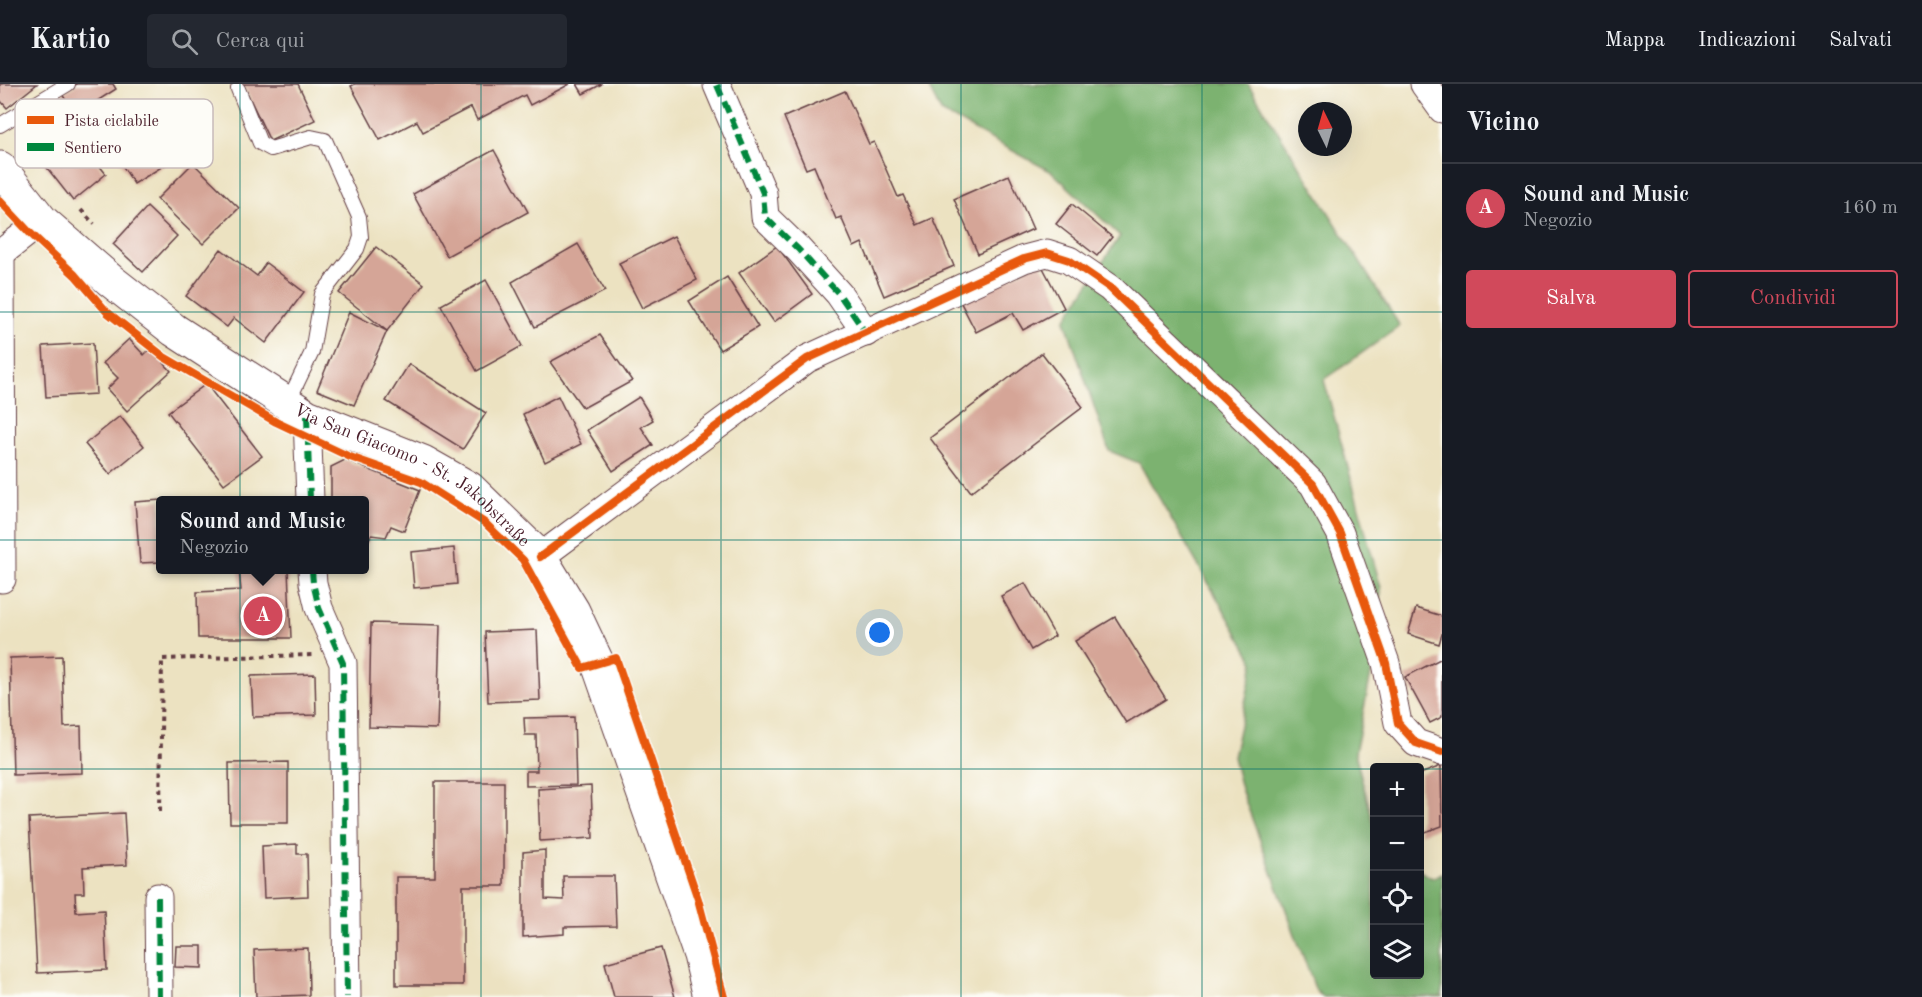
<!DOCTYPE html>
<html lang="it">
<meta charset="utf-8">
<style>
:root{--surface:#171b24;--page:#242831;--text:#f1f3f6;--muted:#9ea1a6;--line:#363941;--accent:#d1495b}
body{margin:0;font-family:"Old Standard TT",serif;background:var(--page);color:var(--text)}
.controls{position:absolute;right:18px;bottom:18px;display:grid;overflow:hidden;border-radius:6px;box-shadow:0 6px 24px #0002}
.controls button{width:54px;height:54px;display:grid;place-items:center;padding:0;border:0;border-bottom:2px solid var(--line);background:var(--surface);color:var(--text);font:30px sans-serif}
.compass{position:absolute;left:1298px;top:18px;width:54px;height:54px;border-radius:50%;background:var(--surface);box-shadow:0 6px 24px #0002;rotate:355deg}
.you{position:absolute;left:880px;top:549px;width:21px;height:21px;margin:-15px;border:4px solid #fff;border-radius:50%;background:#1a73e8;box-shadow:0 0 0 9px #1a73e833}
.badge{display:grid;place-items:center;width:39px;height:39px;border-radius:50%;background:var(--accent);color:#fff;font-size:20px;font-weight:700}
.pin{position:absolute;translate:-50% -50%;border:3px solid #fff;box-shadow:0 2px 6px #0006}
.popup{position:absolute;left:156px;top:412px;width:213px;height:78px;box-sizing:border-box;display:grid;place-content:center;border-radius:6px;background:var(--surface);filter:drop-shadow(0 2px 4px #0005);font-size:20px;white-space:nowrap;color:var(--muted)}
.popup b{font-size:22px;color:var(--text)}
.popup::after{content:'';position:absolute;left:50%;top:100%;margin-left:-12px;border:12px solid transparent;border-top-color:var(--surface)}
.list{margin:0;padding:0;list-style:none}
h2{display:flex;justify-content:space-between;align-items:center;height:78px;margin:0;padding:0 24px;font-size:26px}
h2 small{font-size:20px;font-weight:400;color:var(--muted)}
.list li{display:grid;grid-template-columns:39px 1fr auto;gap:18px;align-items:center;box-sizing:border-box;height:90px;padding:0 24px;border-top:2px solid var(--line)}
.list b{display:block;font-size:22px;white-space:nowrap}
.list p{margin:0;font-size:20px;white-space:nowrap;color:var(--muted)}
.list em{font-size:20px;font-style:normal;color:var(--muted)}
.actions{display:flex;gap:12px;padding:18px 24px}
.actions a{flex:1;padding:14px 0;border:2px solid var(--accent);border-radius:6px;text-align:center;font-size:21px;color:var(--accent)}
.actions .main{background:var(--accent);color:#fff}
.icon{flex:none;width:33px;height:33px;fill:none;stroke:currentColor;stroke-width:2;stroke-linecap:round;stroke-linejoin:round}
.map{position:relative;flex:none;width:1442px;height:913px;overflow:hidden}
header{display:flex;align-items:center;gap:36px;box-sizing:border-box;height:84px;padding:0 30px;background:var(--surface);border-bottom:2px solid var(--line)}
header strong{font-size:28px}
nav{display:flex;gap:33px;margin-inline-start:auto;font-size:21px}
.search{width:420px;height:54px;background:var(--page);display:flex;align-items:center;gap:15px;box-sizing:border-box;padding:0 21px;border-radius:6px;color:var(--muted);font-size:22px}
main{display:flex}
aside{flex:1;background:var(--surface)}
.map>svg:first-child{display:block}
.forest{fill:#7bb26f;stroke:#62684d;stroke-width:1.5}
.building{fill:#d5a597}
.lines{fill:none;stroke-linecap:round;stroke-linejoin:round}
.lane-casing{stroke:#623c42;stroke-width:16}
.street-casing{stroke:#623c42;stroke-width:29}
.secondary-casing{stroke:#623c42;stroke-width:35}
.path{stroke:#623c42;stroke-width:4;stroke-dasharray:4.5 4.5;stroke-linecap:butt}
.lane{stroke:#fff;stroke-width:14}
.street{stroke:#fff;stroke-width:27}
.secondary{stroke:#fff;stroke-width:33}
.quiet{stroke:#00873e;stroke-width:6;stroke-dasharray:12 6;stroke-linecap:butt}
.cycleway-casing{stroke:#fdfcf7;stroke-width:11}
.cycleway{stroke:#e8590c;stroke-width:8}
.grid{fill:none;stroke:#0f766e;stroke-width:1.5;stroke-opacity:0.55}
.labels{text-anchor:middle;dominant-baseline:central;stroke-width:6;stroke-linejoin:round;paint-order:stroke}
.street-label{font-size:18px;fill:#4a1f2b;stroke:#fdfcf7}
.key{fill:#fdfcf7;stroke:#c7baba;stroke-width:1.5}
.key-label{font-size:16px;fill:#4a1f2b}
</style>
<header>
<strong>Kartio</strong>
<div class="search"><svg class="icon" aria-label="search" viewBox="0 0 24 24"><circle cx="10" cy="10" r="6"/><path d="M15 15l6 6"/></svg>Cerca qui</div>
<nav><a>Mappa</a><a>Indicazioni</a><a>Salvati</a></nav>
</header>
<main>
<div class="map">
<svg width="1442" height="913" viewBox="0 0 1442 913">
<rect width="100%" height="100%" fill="#fdfcf7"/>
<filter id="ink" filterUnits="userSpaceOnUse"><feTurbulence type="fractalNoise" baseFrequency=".0167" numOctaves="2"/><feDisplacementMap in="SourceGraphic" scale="12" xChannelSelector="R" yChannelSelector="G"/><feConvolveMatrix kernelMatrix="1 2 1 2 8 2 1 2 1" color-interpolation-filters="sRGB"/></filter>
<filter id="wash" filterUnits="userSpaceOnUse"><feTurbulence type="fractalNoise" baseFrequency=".008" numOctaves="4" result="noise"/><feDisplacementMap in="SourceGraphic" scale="24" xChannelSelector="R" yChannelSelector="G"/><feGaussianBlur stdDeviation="1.35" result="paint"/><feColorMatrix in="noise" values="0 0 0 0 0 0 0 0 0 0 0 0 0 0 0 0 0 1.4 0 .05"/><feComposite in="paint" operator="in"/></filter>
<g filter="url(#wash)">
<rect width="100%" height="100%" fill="#ece2c1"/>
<polygon class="forest" points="927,0 1248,0 1400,242 1324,296 1381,504 1380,546 1355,669 1374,741 1374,890 1420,890 1420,787 1432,794 1442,789 1442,913 1323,913 1316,907 1241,705 1233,673 1254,578 1139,379 1109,367 1065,236 1120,152 1052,88 941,28"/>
<g id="blocks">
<g class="building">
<polygon points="0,0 37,0 7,24 0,16"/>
<polygon points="77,0 113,0 116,5 75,31 62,10"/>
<polygon points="243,0 298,0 315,36 270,57"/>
<polygon points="355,0 570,0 530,21 525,11 477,36 471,23 423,48 417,37 380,56 351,2"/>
<polygon points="577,0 602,0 583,10"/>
<polygon points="845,7 869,60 874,58 898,113 903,111 917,141 933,134 954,182 884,212 862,159 854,163 841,133 836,135 814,82 806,85 784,33"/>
<polygon points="166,16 194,63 134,100 105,54"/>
<polygon points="51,21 106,90 73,117 18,47"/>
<polygon points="494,66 528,128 447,172 413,110"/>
<polygon points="193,79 239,124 203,160 157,115"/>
<polygon points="1009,91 1033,145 978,170 954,115"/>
<polygon points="1072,120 1112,153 1097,172 1056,140"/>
<polygon points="147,123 177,152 143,188 113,160"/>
<polygon points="674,152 697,196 642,224 619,179"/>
<polygon points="578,160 605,207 535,243 512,198"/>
<polygon points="777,162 812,210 774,238 739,189"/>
<polygon points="376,163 424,200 387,247 339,209"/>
<polygon points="221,165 257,192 266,179 304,208 266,259 234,234 227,243 186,212"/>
<polygon points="1040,178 1064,224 1023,246 1013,229 976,248 961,219"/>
<polygon points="727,193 758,243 720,266 689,217"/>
<polygon points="486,196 522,262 477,287 441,221"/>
<polygon points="349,228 387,247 354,321 317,306"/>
<polygon points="600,251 632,297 583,324 550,278"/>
<polygon points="129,255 144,271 151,264 171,287 127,327 107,305 118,294 103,279"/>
<polygon points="93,259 96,310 46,313 43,262"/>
<polygon points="1042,269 1083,323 971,408 930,354"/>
<polygon points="409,280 486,329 463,365 386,317"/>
<polygon points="206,300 262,372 224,400 168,328"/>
<polygon points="558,312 581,360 545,378 523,330"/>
<polygon points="639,313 653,336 641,343 653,361 613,387 587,346"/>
<polygon points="120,332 144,362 110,390 85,360"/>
<polygon points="345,376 420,406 404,447 391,442 386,453 371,451 365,464 365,416 331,416 331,383"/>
<polygon points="161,416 161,478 140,479 135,418"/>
<polygon points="454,464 457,500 414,504 411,468"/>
<polygon points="239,486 288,486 291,554 198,554 197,508 241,506"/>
<polygon points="1025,499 1055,552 1031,566 1001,512"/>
<polygon points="1416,524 1442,532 1442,550 1439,560 1408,550"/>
<polygon points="1115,533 1166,615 1126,639 1075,557"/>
<polygon points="371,539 440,541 437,645 369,643"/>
<polygon points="537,546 540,616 488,618 485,548"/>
<polygon points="62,572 64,643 81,642 82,689 13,691 10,574"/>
<polygon points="1442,574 1442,633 1430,639 1405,593"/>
<polygon points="315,590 316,631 253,633 251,592"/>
<polygon points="574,633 576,701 526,702 526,687 537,687 536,651 525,651 524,634"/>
<polygon points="288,678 288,739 230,739 229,679"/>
<polygon points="1441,682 1442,742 1420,750 1420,690"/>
<polygon points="435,698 504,698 504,802 463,802 463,901 396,901 396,793 435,793"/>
<polygon points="591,702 593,754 540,757 538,705"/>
<polygon points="124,729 127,781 83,783 84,809 75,809 76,828 104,826 107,886 37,889 29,734"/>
<polygon points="297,760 297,770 307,770 308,812 264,814 262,762"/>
<polygon points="545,766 545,815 564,816 563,792 614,792 616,842 564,843 564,850 523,853 523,768"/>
<polygon points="176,862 202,862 202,884 175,883"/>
<polygon points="308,864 309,911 256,913 254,866"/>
<polygon points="661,864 675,913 614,913 605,879"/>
</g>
</g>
</g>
<g filter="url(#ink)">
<use href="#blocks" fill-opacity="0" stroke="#623c42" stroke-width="1.5"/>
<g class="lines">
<g class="lane-casing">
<g id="lane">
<polyline points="238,5 260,59 271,65 311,53 325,56 359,133 361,153 357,165 322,210 312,268 287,320"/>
<polyline points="0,41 68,0"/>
</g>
</g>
<g class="street-casing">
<g id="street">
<polyline points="1424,0 1442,25"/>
<polyline points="717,1 763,109 765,133 798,165 839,210 866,249"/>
<polyline points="0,170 42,137"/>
<polyline points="1,170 2,495"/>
<polyline points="307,332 310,416"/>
<polyline points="540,473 807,275 1024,175 1047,169 1069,176 1110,204 1313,400 1340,449 1386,579 1398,639 1416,659 1442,668"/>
<polyline points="312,486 313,499 319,524 343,579 347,913"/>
<polyline points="158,813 159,913"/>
</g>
</g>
<g class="secondary-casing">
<g id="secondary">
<path id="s1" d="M0 84 42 137 110 196 174 246 307 332 423 378 469 404 540 473 573 527 598 580 700 871 710 913"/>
</g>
</g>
<g class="path">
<polyline points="81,126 94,140"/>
<polyline points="160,727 162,575 312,571"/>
</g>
<use href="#lane" class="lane"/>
<use href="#street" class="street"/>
<use href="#secondary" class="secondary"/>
<g class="quiet">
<polyline points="717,1 763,109 765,133 798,165 839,210 866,249"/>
<polyline points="307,332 310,416"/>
<polyline points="312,486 313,499 319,524 343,579 347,913"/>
<polyline points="158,813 159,913"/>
</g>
<g class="cycleway-casing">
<g id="cycleway">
<polyline points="0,117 29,148 75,191 107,228 164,273 276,338 350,373 421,398 485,439 523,476 582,584 616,574 698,815 724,913"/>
<polyline points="540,473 807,275 1024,175 1047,169 1069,176 1110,204 1313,400 1340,449 1386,579 1398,639 1416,659 1442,668"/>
</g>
</g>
<use href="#cycleway" class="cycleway"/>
</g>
</g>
<path class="grid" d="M240 0V913M481 0V913M721 0V913M961 0V913M1202 0V913M0 228H1442M0 456H1442M0 685H1374M1420 685H1442"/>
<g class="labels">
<g class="street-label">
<text stroke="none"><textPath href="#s1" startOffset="519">Via San Giacomo - St. Jakobstraße</textPath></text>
</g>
</g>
<rect x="15" y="15" width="198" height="69" rx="9" class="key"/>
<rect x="27" y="32" width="27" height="8" fill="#e8590c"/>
<rect x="27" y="59" width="27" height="8" fill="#00873e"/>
<g class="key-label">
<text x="64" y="42">Pista ciclabile</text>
<text x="64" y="69">Sentiero</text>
</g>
</svg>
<div class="controls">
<button>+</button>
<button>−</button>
<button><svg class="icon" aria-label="locate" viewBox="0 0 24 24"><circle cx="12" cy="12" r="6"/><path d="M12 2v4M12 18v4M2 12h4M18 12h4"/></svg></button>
<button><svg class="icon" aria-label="layers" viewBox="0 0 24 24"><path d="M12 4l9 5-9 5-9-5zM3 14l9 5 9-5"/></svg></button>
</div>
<svg class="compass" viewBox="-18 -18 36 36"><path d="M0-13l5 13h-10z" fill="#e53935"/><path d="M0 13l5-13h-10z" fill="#9ea1a6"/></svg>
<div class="you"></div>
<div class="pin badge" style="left:263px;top:532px">A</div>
<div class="popup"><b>Sound and Music</b>Negozio</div>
</div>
<aside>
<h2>Vicino<small></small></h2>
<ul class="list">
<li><span class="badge">A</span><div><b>Sound and Music</b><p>Negozio</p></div><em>160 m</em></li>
</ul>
<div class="actions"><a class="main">Salva</a><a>Condividi</a></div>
</aside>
</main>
